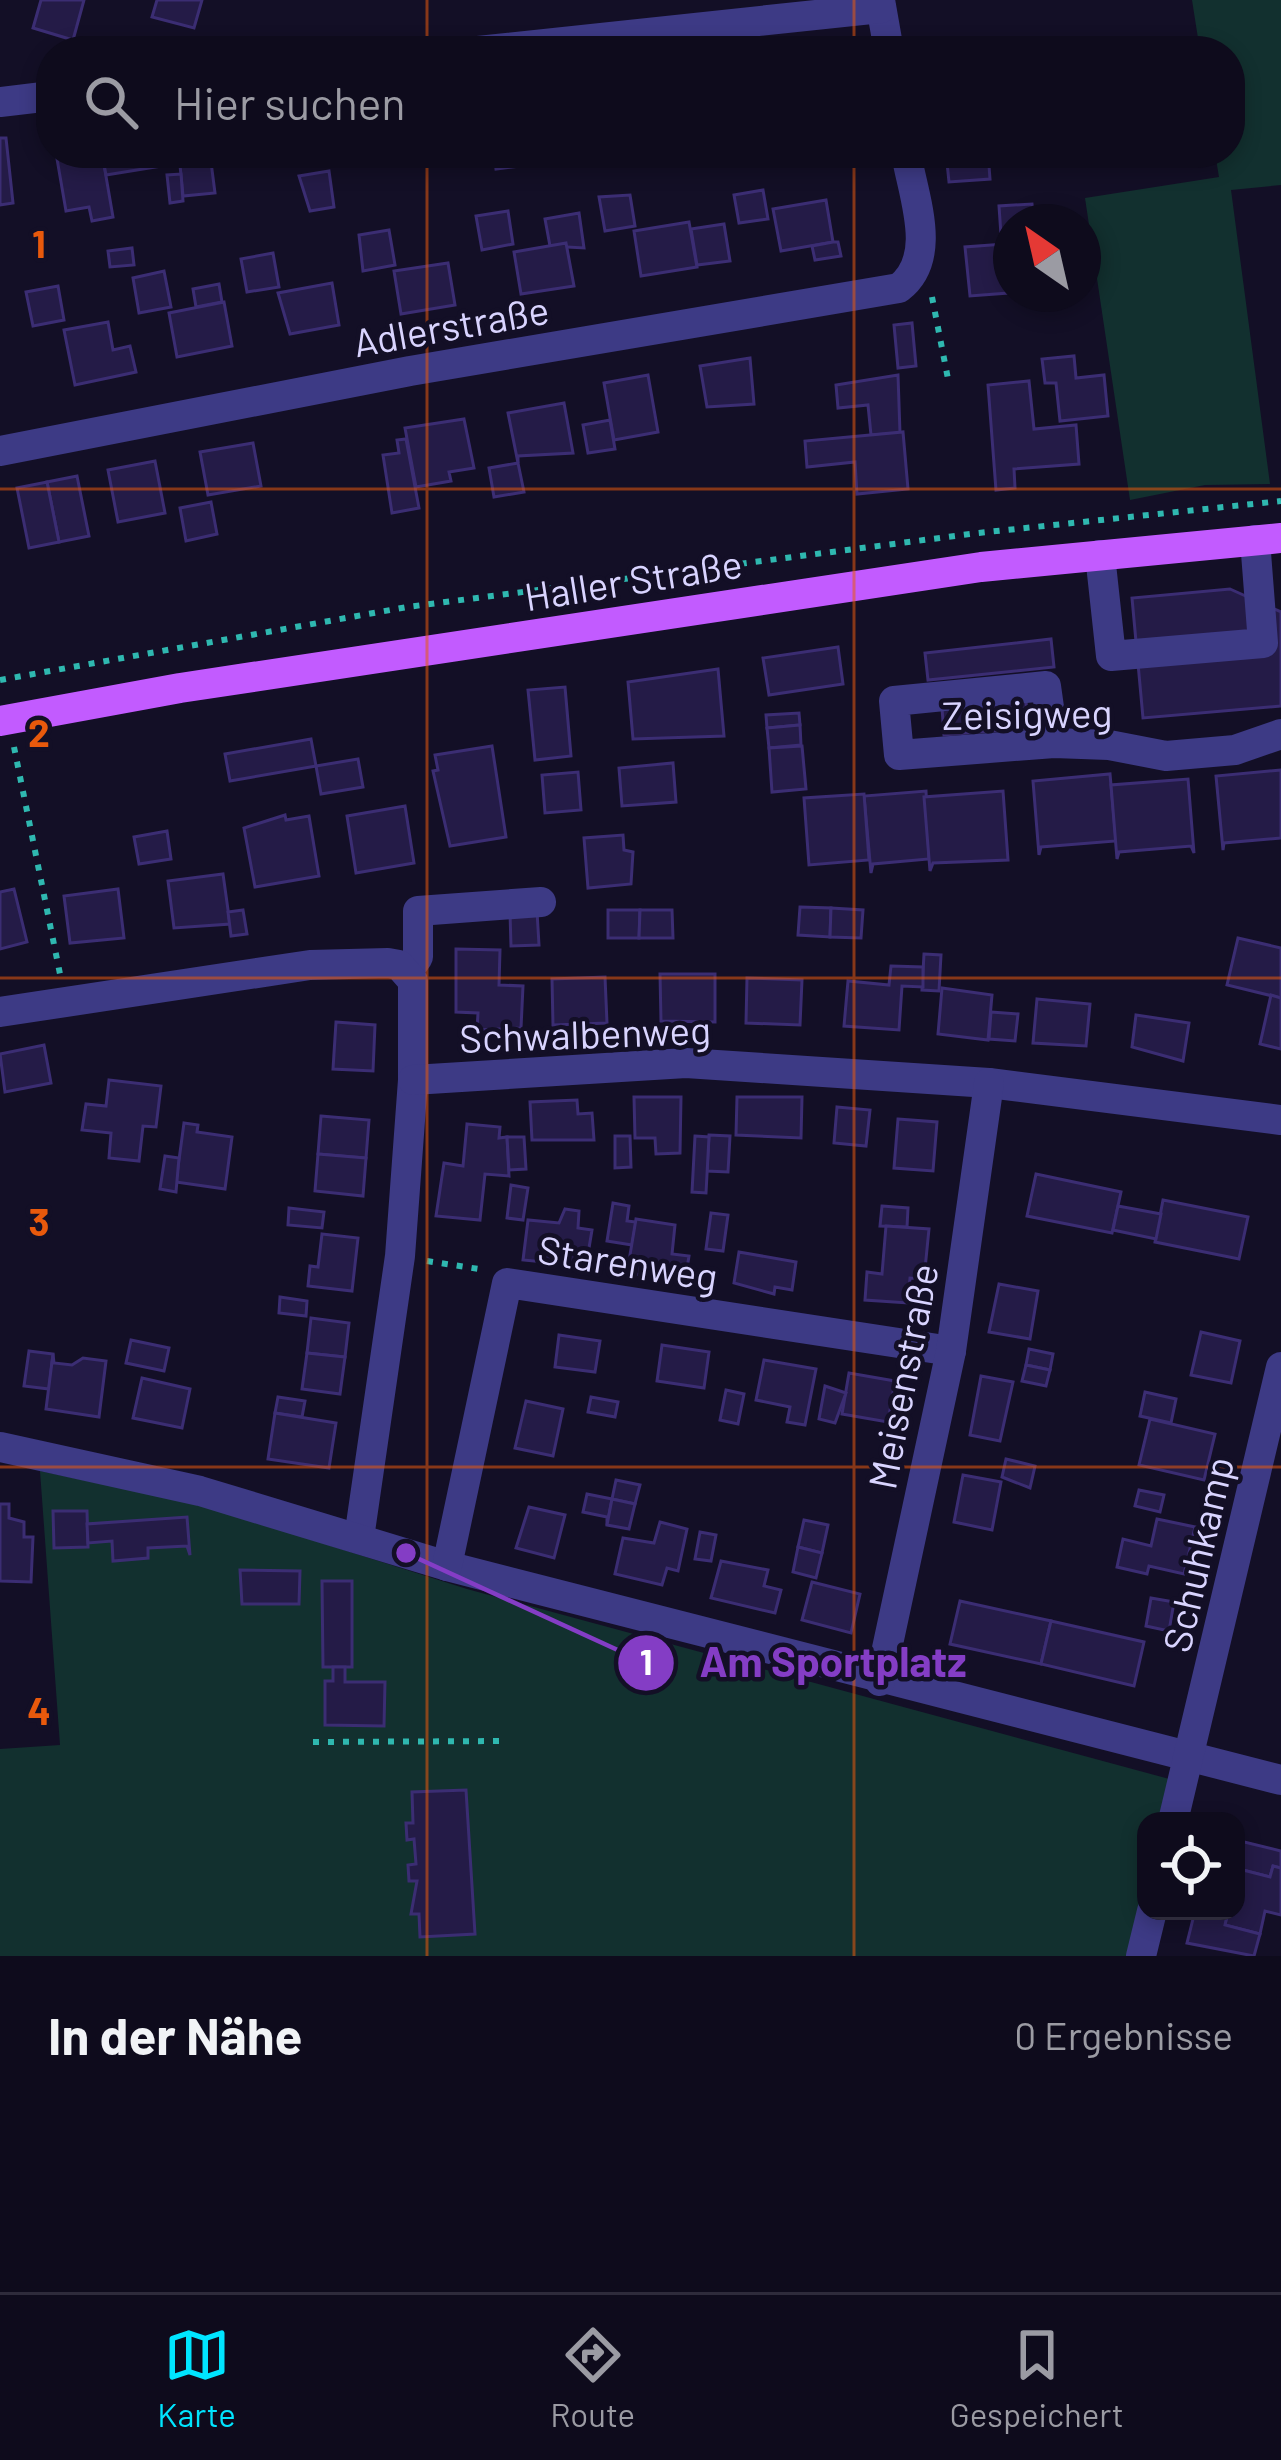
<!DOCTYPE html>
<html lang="de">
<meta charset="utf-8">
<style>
:root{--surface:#0e0b1c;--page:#1c1929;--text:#f1f3f6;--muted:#9b9ba3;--line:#2e2b3b;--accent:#00e5ff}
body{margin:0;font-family:Barlow,sans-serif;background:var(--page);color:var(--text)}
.controls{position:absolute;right:36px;bottom:36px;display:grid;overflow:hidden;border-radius:24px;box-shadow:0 6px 18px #0003}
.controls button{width:108px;height:108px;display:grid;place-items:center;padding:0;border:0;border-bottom:3px solid var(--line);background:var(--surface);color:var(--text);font:60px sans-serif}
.compass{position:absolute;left:993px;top:204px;width:108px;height:108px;border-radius:50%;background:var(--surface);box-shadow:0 6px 18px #0003;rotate:326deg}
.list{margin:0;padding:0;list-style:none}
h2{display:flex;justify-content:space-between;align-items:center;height:156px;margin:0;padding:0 48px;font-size:51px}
h2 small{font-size:39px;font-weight:400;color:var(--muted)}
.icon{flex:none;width:66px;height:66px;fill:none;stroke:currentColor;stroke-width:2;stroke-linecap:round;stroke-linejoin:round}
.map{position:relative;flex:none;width:1281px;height:1956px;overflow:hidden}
.search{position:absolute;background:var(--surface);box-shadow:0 6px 18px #0003;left:36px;right:36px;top:36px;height:132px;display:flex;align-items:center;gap:30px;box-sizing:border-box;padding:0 42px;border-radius:48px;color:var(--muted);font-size:45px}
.sheet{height:336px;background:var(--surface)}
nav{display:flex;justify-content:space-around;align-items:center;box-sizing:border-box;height:168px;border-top:3px solid var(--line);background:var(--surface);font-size:33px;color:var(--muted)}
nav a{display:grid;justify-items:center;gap:6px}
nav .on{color:var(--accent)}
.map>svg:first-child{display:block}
.green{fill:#12302f}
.building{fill:#241b47;stroke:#3b2d73;stroke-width:3}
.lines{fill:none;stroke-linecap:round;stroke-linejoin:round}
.path{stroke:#2fb8b0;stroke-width:6;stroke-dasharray:6 9;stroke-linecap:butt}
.minor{stroke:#3d3a85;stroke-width:30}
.major{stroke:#c25bff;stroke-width:30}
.grid{fill:none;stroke:#e8590c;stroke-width:3;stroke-opacity:0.55}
.labels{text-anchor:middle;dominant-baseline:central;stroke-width:9;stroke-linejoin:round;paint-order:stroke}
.street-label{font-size:39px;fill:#d9d4ff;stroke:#130f26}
.grid-label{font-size:39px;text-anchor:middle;font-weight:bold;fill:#e8590c;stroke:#130f26;stroke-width:9;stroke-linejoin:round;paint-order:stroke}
.leader{fill:none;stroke:#843dc5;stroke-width:4.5}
.callout-dot{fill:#843dc5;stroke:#130f26;stroke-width:4.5}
.mark-label{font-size:36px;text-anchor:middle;font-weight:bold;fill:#fff}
.callout-label{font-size:42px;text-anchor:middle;font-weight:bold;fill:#843dc5;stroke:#130f26;stroke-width:9;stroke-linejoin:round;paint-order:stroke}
</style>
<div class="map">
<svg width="1281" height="1956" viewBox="0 0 1281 1956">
<rect width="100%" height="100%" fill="#130f26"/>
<g class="green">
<polygon points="1192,0 1281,0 1281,185 1231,190 1270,484 1205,485 1130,500 1085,198 1219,177 1215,153 1230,153 1230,51 1200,51"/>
<polygon points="40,1471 202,1505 467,1589 1173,1780 1163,1821 1146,1821 1146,1892 1130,1956 0,1956 0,1749 60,1745"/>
</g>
<g class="building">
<polygon points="41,0 84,0 73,40 33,28"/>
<polygon points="157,0 202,0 194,28 152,17"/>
<polygon points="0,138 6,138 13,203 0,205"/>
<polygon points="56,153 102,153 113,217 92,221 89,207 66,211"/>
<polygon points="102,153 178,153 180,163 106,175"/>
<polygon points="494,153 528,153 529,165 496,169"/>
<polygon points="946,153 988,153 990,179 949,182"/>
<polygon points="211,162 215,193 183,196 180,165"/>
<polygon points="329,171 334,207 310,211 299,176"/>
<polygon points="181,174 183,201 170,203 167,175"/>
<polygon points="763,190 768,219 739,223 734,195"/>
<polygon points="630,195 635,226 605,231 599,197"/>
<polygon points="826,200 833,242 781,251 773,209"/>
<polygon points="1032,204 1034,222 1011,222 1011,234 1001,235 999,206"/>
<polygon points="508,211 513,244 482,250 476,216"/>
<polygon points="579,213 584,248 550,246 545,219"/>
<polygon points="689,222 697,267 641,276 634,231"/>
<polygon points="724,224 730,261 697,265 691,229"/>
<polygon points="389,230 395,265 363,271 359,235"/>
<polygon points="833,242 838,242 841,256 815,260 812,246"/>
<polygon points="566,243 574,286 521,294 514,252"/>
<polygon points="1004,244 1008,293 970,296 965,247"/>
<polygon points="132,248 134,265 110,267 108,251"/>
<polygon points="273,253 279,287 247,292 241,259"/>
<polygon points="448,263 455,305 401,314 394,271"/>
<polygon points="164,271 171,307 139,313 133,278"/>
<polygon points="332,283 339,325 290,334 278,293"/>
<polygon points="219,284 222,302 196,307 193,289"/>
<polygon points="58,286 64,320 33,326 26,292"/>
<polygon points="224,302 232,346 177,357 169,313"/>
<polygon points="108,322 113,350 130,346 136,372 75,385 64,330"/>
<polygon points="912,323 916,366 898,368 894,325"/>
<polygon points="1074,356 1076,378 1104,375 1108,416 1060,421 1056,383 1045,383 1042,359"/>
<polygon points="750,358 754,404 707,407 700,366"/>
<polygon points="648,375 658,432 614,440 604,383"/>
<polygon points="898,375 900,433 871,435 868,405 838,408 836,385"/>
<polygon points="1029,381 1034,429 1076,425 1079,464 1014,469 1015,488 996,490 988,385"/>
<polygon points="564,403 573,453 518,456 518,463 508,413"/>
<polygon points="464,419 474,468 449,472 451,481 416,487 405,428"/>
<polygon points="610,420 615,449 588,453 583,425"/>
<polygon points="903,432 908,489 857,494 855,462 807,467 805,441"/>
<polygon points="406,439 419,508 392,513 383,455 399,453 397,440"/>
<polygon points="253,443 261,486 208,495 200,452"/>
<polygon points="155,461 165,513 118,522 108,470"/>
<polygon points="518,463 524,492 494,497 489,468"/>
<polygon points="77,476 89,536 59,542 47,482"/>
<polygon points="47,482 59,542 29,548 17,488"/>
<polygon points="211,502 217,534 186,541 180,508"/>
<polygon points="1230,589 1281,612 1281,706 1143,718 1132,598"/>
<polygon points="1051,639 1054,667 928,680 925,653"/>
<polygon points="838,647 843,684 769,695 763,658"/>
<polygon points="718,669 724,736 633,739 628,682"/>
<polygon points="565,687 571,756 535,760 528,690"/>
<polygon points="1026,701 1028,728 944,735 942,708"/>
<polygon points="799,713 800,725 767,728 766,715"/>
<polygon points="800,725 801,745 769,748 767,728"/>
<polygon points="311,739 316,766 230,781 225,754"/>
<polygon points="492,746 506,837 450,846 433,771 438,770 435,755"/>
<polygon points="802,746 806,789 772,792 769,748"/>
<polygon points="358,759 363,787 321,794 316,766"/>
<polygon points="673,763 676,802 622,806 619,768"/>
<polygon points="1281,770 1281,838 1224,843 1223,850 1216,776"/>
<polygon points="578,772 581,810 545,813 542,775"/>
<polygon points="1110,774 1116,841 1041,847 1039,855 1033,781"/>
<polygon points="1188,779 1194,853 1191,846 1119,852 1117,859 1111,785"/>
<polygon points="926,791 929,859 873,864 871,873 864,796"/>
<polygon points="1003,791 1008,860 933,863 930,871 924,797"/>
<polygon points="864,794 869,860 809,865 804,798"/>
<polygon points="405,806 414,863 356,873 347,816"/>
<polygon points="285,815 286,820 309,816 319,876 255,887 244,828"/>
<polygon points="167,831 171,859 139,864 134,837"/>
<polygon points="623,835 624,850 633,852 631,884 588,888 584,838"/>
<polygon points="223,874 230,924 174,928 168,881"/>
<polygon points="14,889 27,942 0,949 0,892"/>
<polygon points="118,889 124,938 70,943 64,896"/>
<polygon points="800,907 831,908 830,937 798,935"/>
<polygon points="831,908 863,910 861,938 830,937"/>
<polygon points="243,910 247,934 231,936 228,912"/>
<polygon points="608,910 640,910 639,938 608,938"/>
<polygon points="640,910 672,910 673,938 639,938"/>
<polygon points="537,911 539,945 511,946 510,913"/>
<polygon points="1238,938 1281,948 1281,998 1227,985"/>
<polygon points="456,949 500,950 499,985 523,986 521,1028 477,1030 478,1013 456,1012"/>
<polygon points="924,954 941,955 939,991 922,990"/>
<polygon points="891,966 923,967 923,987 902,986 899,1030 844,1026 848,981 889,985"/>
<polygon points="660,974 715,974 715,1022 661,1021"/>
<polygon points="605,977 607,1023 553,1025 552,979"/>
<polygon points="747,978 802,980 800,1025 746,1023"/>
<polygon points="942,988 992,995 988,1040 938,1034"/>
<polygon points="1271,995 1281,998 1281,1049 1260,1044"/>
<polygon points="1037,999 1090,1004 1086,1046 1033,1043"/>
<polygon points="991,1012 1018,1014 1015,1041 989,1039"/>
<polygon points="1136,1015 1189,1023 1183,1061 1132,1047"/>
<polygon points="336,1022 375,1025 373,1071 333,1069"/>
<polygon points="44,1045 51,1083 5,1092 0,1054"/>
<polygon points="109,1080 161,1086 156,1127 143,1126 139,1161 109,1158 111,1133 82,1130 86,1104 106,1106"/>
<polygon points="634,1097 681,1097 680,1153 656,1154 655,1138 635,1138"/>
<polygon points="737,1097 802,1097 801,1138 736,1135"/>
<polygon points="577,1100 578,1114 592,1113 594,1140 532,1140 530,1102"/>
<polygon points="837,1107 870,1110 866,1146 834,1143"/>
<polygon points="321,1116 369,1120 366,1158 318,1154"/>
<polygon points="898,1119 937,1122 933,1171 894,1168"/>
<polygon points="184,1123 198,1125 197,1132 232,1137 225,1189 176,1182"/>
<polygon points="467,1124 500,1127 499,1138 507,1137 509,1176 485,1174 480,1220 436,1216 444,1163 463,1166"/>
<polygon points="709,1135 730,1136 728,1172 707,1171"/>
<polygon points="615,1136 630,1136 631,1167 615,1168"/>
<polygon points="695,1136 709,1137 706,1193 692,1192"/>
<polygon points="507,1137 524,1137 526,1169 509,1170"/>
<polygon points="318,1154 366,1158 363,1196 315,1191"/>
<polygon points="165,1156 179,1158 176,1192 160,1189"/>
<polygon points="1036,1174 1121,1192 1112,1233 1027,1216"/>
<polygon points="511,1185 528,1188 523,1220 507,1218"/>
<polygon points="1163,1200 1248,1217 1239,1259 1155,1242"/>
<polygon points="613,1203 629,1206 627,1221 636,1222 632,1245 607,1241"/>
<polygon points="882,1206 908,1208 907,1227 880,1226"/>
<polygon points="1118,1206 1161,1214 1156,1239 1113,1230"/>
<polygon points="289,1208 324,1212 322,1228 288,1225"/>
<polygon points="565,1209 579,1211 578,1228 592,1230 586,1266 523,1260 528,1220 559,1223"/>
<polygon points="711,1213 728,1215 723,1251 706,1249"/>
<polygon points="636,1219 675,1225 672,1254 689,1256 685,1281 627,1273"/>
<polygon points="886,1226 929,1229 924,1279 910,1278 908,1303 865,1300 867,1272 882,1274"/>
<polygon points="322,1234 358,1238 352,1291 308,1286 310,1266 318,1267"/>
<polygon points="739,1252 796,1262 792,1290 775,1287 774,1294 734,1283"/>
<polygon points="999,1284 1038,1291 1030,1339 989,1332"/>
<polygon points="280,1297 307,1301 306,1316 279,1313"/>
<polygon points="311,1318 349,1323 345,1357 307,1353"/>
<polygon points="1201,1332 1240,1341 1231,1383 1191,1375"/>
<polygon points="559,1335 600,1341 595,1372 555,1367"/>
<polygon points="131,1340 169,1348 164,1371 126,1363"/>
<polygon points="662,1345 709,1352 704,1388 657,1381"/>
<polygon points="1029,1349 1053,1354 1050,1370 1026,1365"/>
<polygon points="29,1351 53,1354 49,1389 24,1386"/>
<polygon points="307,1353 345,1357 340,1394 302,1389"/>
<polygon points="53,1354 54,1363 72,1365 83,1358 106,1361 99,1417 46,1409"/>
<polygon points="764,1360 816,1369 805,1425 787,1422 790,1407 756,1400"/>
<polygon points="1026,1365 1050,1370 1046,1386 1022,1381"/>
<polygon points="849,1373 895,1381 888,1422 842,1414"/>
<polygon points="981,1376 1013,1382 1000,1441 970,1435"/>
<polygon points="142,1378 190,1389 182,1428 133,1418"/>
<polygon points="825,1386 846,1393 835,1423 819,1419"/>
<polygon points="726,1390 744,1394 738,1424 720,1420"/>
<polygon points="1145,1392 1176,1399 1171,1423 1140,1416"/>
<polygon points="278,1397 305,1401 302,1417 275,1413"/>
<polygon points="591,1397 618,1402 615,1417 588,1412"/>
<polygon points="526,1401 563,1409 553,1456 515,1448"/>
<polygon points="275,1413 336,1423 329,1468 268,1459"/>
<polygon points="1150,1419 1215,1434 1204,1480 1139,1465"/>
<polygon points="1006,1459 1035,1466 1030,1488 1002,1477"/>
<polygon points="963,1475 1001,1482 992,1530 954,1522"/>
<polygon points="616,1480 640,1485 635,1504 612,1499"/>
<polygon points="1139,1490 1164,1495 1160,1512 1135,1506"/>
<polygon points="587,1494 612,1499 607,1525 607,1517 583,1512"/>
<polygon points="612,1499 635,1504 629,1529 607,1525"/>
<polygon points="0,1504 9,1504 9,1518 24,1522 24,1537 33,1537 31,1582 0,1581"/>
<polygon points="529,1507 565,1515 554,1558 516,1548"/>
<polygon points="53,1511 87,1511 88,1547 54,1548"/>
<polygon points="187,1517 190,1555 187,1546 148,1548 148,1558 113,1561 112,1541 88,1543 87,1524"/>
<polygon points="1157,1519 1195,1527 1184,1574 1149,1566 1147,1574 1117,1567 1123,1539 1151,1546"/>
<polygon points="804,1520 828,1525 822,1553 798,1547"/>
<polygon points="660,1522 687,1529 678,1571 667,1568 662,1585 615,1574 623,1538 654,1543"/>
<polygon points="700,1532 716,1535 711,1561 695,1559"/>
<polygon points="798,1547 822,1553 816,1578 793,1572"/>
<polygon points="721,1561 768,1570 764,1586 781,1590 775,1613 711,1598"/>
<polygon points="240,1570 300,1571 299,1604 242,1604"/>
<polygon points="322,1581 352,1581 352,1667 323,1667"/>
<polygon points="812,1582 860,1594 851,1633 802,1620"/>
<polygon points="1151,1598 1174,1602 1169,1631 1146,1626"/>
<polygon points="960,1601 1051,1621 1041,1664 950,1644"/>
<polygon points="1051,1621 1144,1642 1134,1686 1041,1664"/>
<polygon points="333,1667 345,1667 345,1682 385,1682 384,1726 325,1725 325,1681 333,1681"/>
<polygon points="466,1790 475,1934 420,1937 419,1914 411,1914 417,1881 409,1881 408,1865 416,1864 414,1839 407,1840 406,1823 413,1823 412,1792"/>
<polygon points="1236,1840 1281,1851 1281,1868 1273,1866 1270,1877 1239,1869 1236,1880"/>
<polygon points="1273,1866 1281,1868 1281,1915 1265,1911 1260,1934 1225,1925 1228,1911 1236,1911 1239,1869 1270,1877"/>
<polygon points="1195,1911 1228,1911 1225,1925 1260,1934 1254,1956 1187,1943"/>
</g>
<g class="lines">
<g class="path">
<polyline points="932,297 949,384"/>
<polyline points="0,680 407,607 978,533 1281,501"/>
<polyline points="14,747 60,974"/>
<polyline points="427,1261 479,1269"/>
<polyline points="313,1742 505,1741"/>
</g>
<g class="minor">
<polyline points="880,0 889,51"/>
<polyline points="478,51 881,8"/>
<polyline points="0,102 51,96"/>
<path d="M0 451 410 371 899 288C939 257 913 196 906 153"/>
<polyline points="1100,555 1111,656 1263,643 1255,540"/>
<polyline points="1054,743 1046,686 894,701 899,755 1054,743 1109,745 1166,756 1235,750 1281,734"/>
<polyline points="407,973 418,957 418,911 541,902"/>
<polyline points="0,1012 310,965 388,963 399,965 413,981 413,1080 400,1256 359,1538"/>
<polyline points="413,1080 686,1063 989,1083 1281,1120"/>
<polyline points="0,1447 200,1491 447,1566 1281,1780"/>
<polyline points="447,1566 507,1283 951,1351"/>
<polyline points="880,1681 951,1351 989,1083"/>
<polyline points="1173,1821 1281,1367"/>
<polyline points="1141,1956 1152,1911"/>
</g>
<polyline class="major" points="0,721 180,688 981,567 1281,538"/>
</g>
<path class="grid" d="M427 0V51M854 0V51M427 153V1956M854 153V1956M0 489H1281M0 978H1281M0 1467H1281"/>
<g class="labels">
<g class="street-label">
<text transform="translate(451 325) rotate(-10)">Adlerstraße</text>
<text transform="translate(633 579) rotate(-9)">Haller Straße</text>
<text transform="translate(1027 713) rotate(-1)">Zeisigweg</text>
<text transform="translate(585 1033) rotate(-2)">Schwalbenweg</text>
<text transform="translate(628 1262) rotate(9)">Starenweg</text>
<text transform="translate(902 1376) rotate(-79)">Meisenstraße</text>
<text transform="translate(1197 1554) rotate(-77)">Schuhkamp</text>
</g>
</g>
<g class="grid-label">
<text x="39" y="258">1</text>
<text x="39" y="747">2</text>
<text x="39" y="1236">3</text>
<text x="39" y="1725">4</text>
</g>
<path class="leader" d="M406 1553L646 1663"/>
<g class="callout-dot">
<circle cx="406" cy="1553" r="12"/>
<circle cx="646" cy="1663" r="30"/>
</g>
<g class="mark-label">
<text x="646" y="1675">1</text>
</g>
<g class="callout-label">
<text x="833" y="1677">Am Sportplatz</text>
</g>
</svg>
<div class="controls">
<button><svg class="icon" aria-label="locate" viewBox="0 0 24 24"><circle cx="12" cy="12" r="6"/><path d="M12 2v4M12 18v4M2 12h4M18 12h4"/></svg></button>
</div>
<svg class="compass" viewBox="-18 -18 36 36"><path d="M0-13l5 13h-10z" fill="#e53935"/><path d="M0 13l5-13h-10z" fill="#9b9ba3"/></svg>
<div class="search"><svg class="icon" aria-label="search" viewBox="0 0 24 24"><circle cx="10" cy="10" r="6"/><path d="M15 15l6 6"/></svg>Hier suchen</div>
</div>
<section class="sheet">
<h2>In der Nähe<small>0 Ergebnisse</small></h2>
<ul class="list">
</ul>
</section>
<nav>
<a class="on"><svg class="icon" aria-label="map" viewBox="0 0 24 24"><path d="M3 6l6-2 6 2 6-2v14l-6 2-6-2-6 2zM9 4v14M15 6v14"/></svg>Karte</a>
<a><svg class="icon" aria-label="directions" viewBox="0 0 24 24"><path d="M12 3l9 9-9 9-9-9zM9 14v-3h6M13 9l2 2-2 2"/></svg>Route</a>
<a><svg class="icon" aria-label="saved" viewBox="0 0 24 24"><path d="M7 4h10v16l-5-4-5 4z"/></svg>Gespeichert</a>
</nav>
